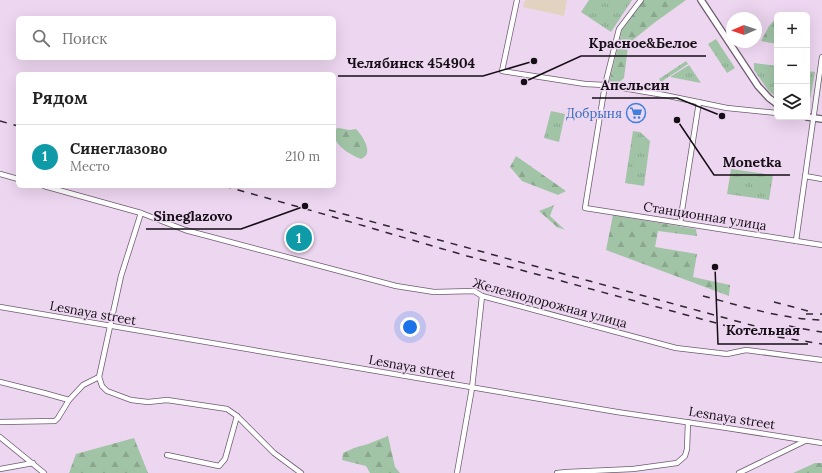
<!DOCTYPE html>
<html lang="ru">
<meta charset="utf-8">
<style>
:root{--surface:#fff;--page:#f2f2f2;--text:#222;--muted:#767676;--line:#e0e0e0;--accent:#227a27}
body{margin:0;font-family:Lora,serif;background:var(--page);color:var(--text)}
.controls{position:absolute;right:12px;top:12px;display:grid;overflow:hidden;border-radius:6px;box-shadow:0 4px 16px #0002}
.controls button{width:36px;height:36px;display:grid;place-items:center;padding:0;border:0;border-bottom:1px solid var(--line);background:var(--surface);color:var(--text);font:20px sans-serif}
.compass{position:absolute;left:726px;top:12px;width:36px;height:36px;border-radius:50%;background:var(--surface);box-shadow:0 4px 16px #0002;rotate:268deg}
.you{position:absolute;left:410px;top:327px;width:14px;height:14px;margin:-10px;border:3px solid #fff;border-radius:50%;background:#1a73e8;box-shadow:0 0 0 6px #1a73e833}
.badge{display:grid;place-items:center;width:26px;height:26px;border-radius:50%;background:var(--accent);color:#fff;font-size:13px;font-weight:700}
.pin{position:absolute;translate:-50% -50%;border:2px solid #fff;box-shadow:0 1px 4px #0006}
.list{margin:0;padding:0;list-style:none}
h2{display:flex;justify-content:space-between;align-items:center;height:52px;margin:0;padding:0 16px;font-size:17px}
h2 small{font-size:13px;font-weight:400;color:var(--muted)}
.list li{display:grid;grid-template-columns:26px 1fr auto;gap:12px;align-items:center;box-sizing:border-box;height:64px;padding:0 16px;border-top:1px solid var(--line)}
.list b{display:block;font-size:15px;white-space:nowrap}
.list p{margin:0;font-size:13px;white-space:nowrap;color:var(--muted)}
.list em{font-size:13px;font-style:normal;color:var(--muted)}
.icon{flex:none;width:22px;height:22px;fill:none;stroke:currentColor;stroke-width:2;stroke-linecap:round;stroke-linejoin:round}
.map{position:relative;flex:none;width:822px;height:473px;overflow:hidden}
.search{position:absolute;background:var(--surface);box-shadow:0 4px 16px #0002;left:16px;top:16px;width:320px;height:44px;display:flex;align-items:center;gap:10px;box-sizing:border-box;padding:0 14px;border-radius:6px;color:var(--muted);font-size:15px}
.panel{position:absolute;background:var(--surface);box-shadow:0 4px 16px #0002;left:16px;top:72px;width:320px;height:116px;border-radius:6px}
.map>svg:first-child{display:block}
.education{fill:#e1d3c0}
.grass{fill:url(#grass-tufts)}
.forest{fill:url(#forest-firs)}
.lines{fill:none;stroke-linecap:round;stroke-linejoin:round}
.minor-casing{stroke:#6e5b71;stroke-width:6}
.tertiary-casing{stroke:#6e5b71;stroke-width:8}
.minor{stroke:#fff;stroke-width:4.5}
.tertiary{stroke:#fff;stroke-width:5.5}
.rail{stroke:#2f2631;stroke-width:1.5;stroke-dasharray:7 7;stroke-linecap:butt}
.labels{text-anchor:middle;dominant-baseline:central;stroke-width:3;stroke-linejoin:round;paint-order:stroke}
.shop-label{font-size:13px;fill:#366cbe;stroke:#edd6f0;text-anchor:end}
.street-label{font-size:13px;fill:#160e17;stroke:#edd6f0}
.leader{fill:none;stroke:#160e17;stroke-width:1.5}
.callout-dot{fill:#160e17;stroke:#edd6f0;stroke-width:1.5}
.callout-label{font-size:14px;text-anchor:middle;font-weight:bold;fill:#160e17;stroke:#edd6f0;stroke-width:3;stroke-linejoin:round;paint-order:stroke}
</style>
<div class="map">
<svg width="822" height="473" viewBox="0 0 822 473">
<defs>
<pattern id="grass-tufts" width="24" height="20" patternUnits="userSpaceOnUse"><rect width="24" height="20" fill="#a1c4a6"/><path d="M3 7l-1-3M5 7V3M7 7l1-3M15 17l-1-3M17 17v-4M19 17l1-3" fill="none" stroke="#8aa78e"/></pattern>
<pattern id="forest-firs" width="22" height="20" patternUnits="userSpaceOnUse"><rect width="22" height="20" fill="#a1c4a6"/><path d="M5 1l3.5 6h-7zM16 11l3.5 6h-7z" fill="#8aa78e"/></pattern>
</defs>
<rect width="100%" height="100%" fill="#edd6f0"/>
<polygon class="education" points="525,0 567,0 564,16 523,7"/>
<g class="grass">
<polygon points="589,0 632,0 611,32 581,12"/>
<polygon points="716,39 735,68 727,73 708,44"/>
<polygon points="686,61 688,64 661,82 659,79"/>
<polygon points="754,63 777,66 777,98 768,90 754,70"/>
<polygon points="689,65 701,83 670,77"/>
<polygon points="807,71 815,72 808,111 807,111"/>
<polygon points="551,111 565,114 559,142 544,138"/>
<polygon points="633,131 640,132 650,141 644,186 625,183"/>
<polygon points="731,169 773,175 769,200 727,194"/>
</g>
<g class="forest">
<polygon points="644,0 686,0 654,23 628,44 627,55 624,78 617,84 609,83 622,30"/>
<polygon points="777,17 777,44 761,41 769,26"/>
<path d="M339 128 349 130 356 129C361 134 371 148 366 155 365 157 362 158 361 159 352 156 336 146 334 136 334 134 334 131 334 129Z"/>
<polygon points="516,156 566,191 558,195 522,181 510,167"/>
<polygon points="557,204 554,205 550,216 565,230 557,227 539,211"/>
<polygon points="613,215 696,229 697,236 658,231 655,247 697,254 693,277 730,285 729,296 606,250"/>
<polygon points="388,436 395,467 400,473 370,473 366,466 342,460 343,453 354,448 368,444"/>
<polygon points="134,438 148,473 69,473 76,454"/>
<polygon points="815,463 822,463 822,473 793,473"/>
</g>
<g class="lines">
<g class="minor-casing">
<g id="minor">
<polyline points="517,0 502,71 585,84 605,85 664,95 727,108 777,113"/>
<polyline points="641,0 619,29 605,85 585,208 822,245"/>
<polyline points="0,174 18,179"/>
<polyline points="805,176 822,179"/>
<polyline points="44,186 141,213 185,230 396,286 434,292 474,291 482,296 676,348 727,354 746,350 822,360"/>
<polyline points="680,223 699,102"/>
<polyline points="796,241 822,57"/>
<polyline points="0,307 617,412 727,428 822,443"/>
<polyline points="99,377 102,386 107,391 131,400 148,402 167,400 227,409 237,416 274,453 301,473"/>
<polyline points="0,382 44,393 69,400"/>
<polyline points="0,422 55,421 58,418 69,400 83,385 99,377 121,276 141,213"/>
<polyline points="0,437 44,473"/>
<polyline points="167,455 219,466 225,459 237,416"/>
<polyline points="0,469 33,463"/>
<polyline points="457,473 472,388 482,296"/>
<polyline points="557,473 567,472 633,469 677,463 685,456 687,449 688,422"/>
<polyline points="739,473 805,441"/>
</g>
</g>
<g class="tertiary-casing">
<g id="tertiary">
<polyline points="701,0 758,86 769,98 777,104"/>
<polyline points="807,117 822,119"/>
</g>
</g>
<use href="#minor" class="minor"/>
<use href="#tertiary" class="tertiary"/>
<g class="rail">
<polyline points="0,121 18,126"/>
<polyline points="224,186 306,209 467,256 521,270 738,329 772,336 822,344"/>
<polyline points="329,210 751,325 779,332"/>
<path d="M703 296C742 306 781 319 822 320"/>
<polyline points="774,302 812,312"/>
<polyline points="806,314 822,314"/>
<polyline points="789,326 815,331 822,332"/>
</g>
</g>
<defs>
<g id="supermarket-ring" transform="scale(1)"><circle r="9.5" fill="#edd6f0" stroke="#3f7fe0" stroke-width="1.5"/><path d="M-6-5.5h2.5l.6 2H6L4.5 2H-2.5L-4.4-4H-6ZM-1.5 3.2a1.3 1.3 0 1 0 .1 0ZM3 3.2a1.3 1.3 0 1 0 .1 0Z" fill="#3f7fe0"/></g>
</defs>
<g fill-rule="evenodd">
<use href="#supermarket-ring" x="636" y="113"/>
</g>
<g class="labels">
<g class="shop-label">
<text x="622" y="113">Добрыня</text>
</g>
<g class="street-label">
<text transform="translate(705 216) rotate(9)">Станционная улица</text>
<text transform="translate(550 303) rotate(15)">Железнодорожная улица</text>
<text transform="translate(93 313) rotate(10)">Lesnaya street</text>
<text transform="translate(412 367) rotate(10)">Lesnaya street</text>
<text transform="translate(732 418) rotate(9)">Lesnaya street</text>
</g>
</g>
<path class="leader" d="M524 82L581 56H706M534 61L483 76H338M722 116L677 98H592M677 120L714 175H790M305 206L241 229H146M715 267L718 344H808"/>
<g class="callout-dot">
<circle cx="524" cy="82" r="4"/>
<circle cx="534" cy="61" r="4"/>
<circle cx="722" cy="116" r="4"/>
<circle cx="677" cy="120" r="4"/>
<circle cx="305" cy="206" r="4"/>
<circle cx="715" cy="267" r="4"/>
</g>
<g class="callout-label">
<text x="643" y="48">Красное&amp;Белое</text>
<text x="411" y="68">Челябинск 454904</text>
<text x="635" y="90">Апельсин</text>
<text x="752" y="167">Monetka</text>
<text x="193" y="221">Sineglazovo</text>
<text x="763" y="335">Котельная</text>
</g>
</svg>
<div class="controls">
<button>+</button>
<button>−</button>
<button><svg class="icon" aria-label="layers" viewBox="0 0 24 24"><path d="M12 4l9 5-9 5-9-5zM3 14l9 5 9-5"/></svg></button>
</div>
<svg class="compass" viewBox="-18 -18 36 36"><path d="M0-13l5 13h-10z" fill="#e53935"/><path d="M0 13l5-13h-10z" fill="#767676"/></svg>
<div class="you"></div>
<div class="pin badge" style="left:299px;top:238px;background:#0f9aa8">1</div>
<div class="search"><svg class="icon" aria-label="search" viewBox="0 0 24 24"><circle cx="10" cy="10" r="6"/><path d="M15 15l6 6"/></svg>Поиск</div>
<section class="panel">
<h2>Рядом<small></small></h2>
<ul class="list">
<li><span class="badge" style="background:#0f9aa8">1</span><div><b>Синеглазово</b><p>Место</p></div><em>210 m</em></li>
</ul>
</section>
</div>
